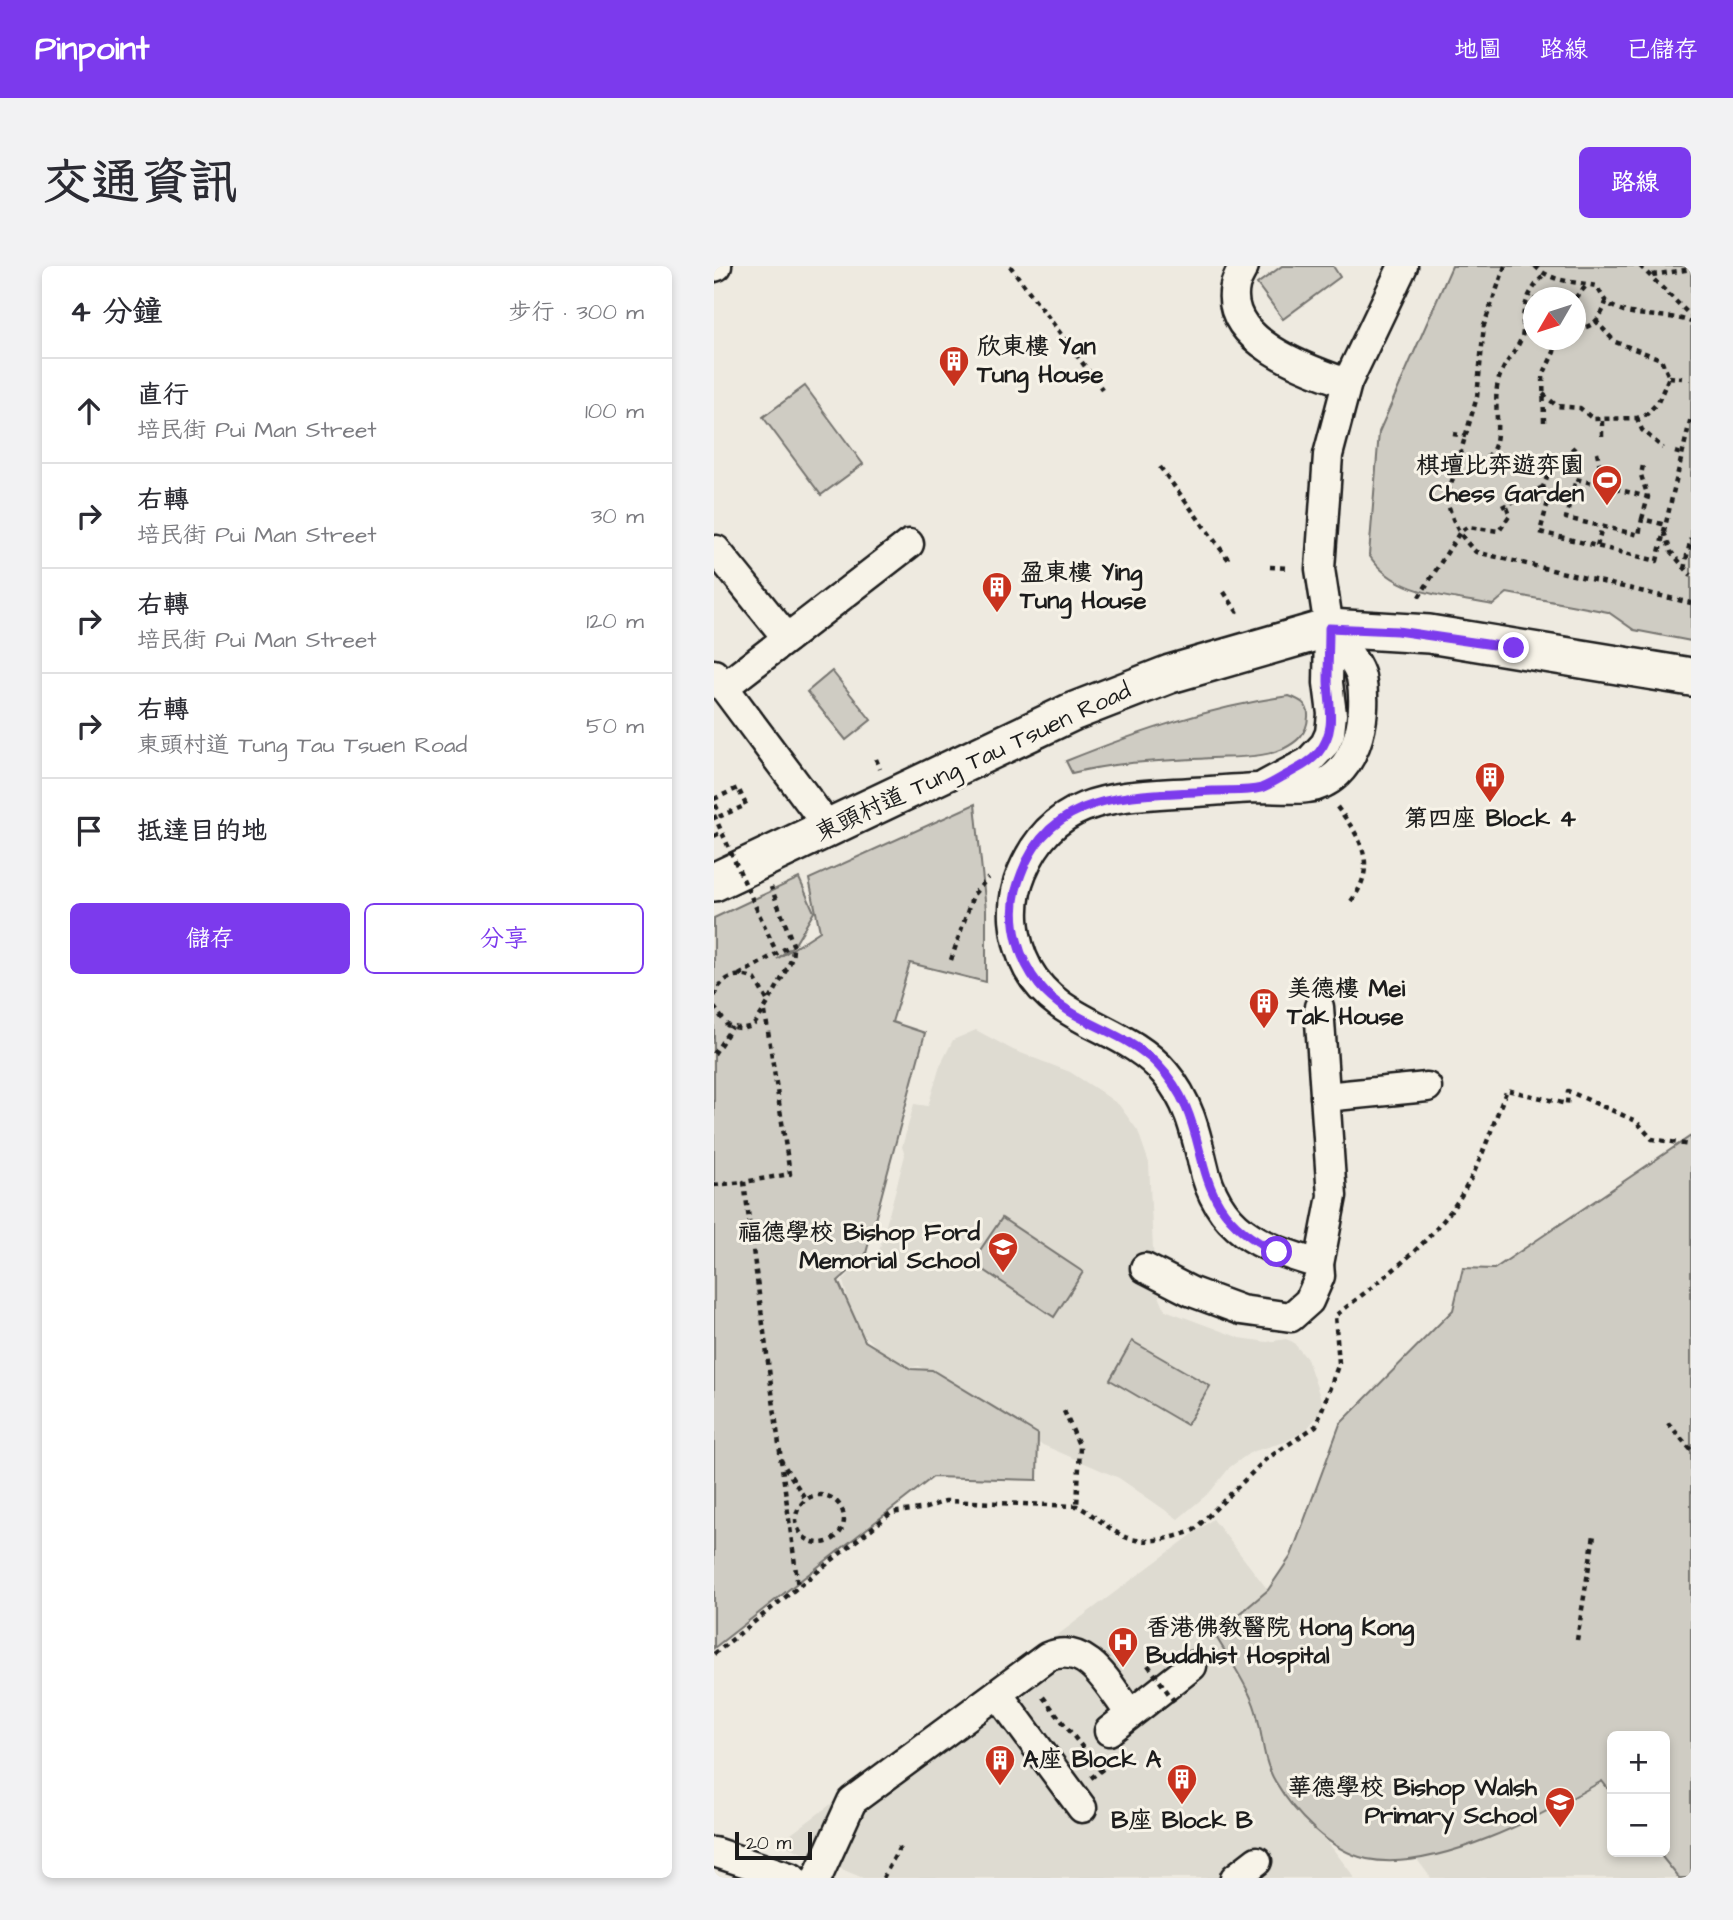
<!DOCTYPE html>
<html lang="zh-TW">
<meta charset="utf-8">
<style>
:root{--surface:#fff;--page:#f2f2f3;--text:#2b2b33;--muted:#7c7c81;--line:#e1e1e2;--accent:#7c3aed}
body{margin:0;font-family:"Architects Daughter","LXGW WenKai TC",sans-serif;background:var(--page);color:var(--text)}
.controls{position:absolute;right:21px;bottom:21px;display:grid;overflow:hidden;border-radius:10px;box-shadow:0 4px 10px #0003}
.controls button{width:63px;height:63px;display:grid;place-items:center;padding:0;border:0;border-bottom:2px solid var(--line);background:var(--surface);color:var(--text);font:35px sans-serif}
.compass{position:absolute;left:809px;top:21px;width:63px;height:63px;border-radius:50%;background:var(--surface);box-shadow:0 4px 10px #0003;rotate:231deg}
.scale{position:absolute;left:21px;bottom:18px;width:77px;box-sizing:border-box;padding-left:7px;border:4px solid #1c1c1c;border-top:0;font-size:19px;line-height:24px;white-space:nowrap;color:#1c1c1c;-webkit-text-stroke:5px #f7f3e8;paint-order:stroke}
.stop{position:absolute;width:21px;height:21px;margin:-16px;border:5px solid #7c3aed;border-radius:50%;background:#fff}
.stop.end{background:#7c3aed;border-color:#fff;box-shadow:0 2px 7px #0008}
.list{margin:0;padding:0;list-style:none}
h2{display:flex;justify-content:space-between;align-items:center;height:91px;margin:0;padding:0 28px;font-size:30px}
h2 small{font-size:23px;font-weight:400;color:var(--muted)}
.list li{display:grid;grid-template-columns:46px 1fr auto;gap:21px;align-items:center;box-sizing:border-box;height:105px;padding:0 28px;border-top:2px solid var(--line)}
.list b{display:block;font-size:26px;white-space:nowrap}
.list p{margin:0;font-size:23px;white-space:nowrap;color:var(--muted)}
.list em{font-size:23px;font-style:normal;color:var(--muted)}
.actions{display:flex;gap:14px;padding:21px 28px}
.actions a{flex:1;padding:16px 0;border:2px solid var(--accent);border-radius:10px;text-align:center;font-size:24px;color:var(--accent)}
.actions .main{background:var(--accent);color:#fff}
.icon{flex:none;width:38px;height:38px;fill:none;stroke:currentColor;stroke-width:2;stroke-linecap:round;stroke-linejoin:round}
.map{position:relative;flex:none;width:977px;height:1612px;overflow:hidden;border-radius:10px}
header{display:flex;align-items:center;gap:42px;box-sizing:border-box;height:98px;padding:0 35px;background:var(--accent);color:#fff}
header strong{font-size:33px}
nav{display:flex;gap:38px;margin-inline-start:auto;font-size:24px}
.intro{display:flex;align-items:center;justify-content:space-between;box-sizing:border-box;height:168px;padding:0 42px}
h1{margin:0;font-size:49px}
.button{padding:18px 32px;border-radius:10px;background:var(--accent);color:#fff;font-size:24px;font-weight:700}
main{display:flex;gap:42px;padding:0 42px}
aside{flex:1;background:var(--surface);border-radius:10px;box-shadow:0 4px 10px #0003}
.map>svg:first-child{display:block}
.built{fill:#dedbd1}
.green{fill:#cfccc3;stroke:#767470;stroke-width:2;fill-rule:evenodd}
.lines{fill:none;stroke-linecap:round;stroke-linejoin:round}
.minor-casing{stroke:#1c1c1c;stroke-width:33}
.major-casing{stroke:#1c1c1c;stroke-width:42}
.path{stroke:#1c1c1c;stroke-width:4.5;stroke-dasharray:5 5;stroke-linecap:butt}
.minor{stroke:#f7f3e8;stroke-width:28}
.major{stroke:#f7f3e8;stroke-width:37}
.path-bridge{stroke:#1c1c1c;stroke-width:4.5;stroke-dasharray:5 5;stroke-linecap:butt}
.route{stroke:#7c3aed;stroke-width:9}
.labels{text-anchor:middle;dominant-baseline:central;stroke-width:6;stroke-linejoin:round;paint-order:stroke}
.poi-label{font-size:24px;font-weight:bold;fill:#1c1c1c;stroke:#f7f3e8;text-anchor:start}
.street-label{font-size:24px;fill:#1c1c1c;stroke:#f7f3e8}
</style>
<header>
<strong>Pinpoint</strong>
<nav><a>地圖</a><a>路線</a><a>已儲存</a></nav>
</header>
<div class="intro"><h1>交通資訊</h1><a class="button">路線</a></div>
<main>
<aside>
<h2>4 分鐘<small>步行 · 300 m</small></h2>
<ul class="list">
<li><svg class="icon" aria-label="ahead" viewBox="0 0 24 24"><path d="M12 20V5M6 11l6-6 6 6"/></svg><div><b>直行</b><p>培民街 Pui Man Street</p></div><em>100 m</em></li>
<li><svg class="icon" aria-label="right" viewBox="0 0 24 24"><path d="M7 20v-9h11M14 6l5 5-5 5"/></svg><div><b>右轉</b><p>培民街 Pui Man Street</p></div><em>30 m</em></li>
<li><svg class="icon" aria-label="right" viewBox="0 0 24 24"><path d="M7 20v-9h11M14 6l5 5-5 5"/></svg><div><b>右轉</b><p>培民街 Pui Man Street</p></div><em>120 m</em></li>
<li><svg class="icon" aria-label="right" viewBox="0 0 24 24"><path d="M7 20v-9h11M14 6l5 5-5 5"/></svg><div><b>右轉</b><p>東頭村道 Tung Tau Tsuen Road</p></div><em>50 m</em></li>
<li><svg class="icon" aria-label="arrive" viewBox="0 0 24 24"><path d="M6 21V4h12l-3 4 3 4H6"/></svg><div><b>抵達目的地</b></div></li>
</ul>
<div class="actions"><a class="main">儲存</a><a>分享</a></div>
</aside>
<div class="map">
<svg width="977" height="1612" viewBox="0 0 977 1612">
<rect width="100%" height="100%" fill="#eeeae0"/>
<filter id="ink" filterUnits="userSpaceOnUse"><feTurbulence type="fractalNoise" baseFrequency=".0143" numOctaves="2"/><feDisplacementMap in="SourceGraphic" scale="14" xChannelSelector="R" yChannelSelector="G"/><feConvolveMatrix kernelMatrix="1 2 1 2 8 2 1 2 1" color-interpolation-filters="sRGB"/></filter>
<g filter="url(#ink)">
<g class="built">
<polygon points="262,764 299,784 356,806 384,824 405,839 424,865 435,897 439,983 445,1030 451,1044 526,1072 553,1076 572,1073 579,1076 593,1093 610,1142 592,1164 571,1176 537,1186 516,1201 496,1226 464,1253 405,1212 322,1176 205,1100 185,1104 141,1060 129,1015 141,1001 164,989 191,889 188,881 200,838 214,840 226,800 239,774"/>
<polygon points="499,1253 554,1324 501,1369 539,1436 551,1492 562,1517 606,1566 641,1612 149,1612 65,1577"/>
<polygon points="888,1515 898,1528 898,1586 944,1586 965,1612 717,1612 702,1592 781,1569"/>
</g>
<g class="green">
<polygon points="568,0 619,0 626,11 569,53 543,18"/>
<path d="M738 0H977V375L920 364 894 346 793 327 779 339C736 330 681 330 655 289L665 166ZM820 32H862V74H820Z"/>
<polygon points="91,120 149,198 107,229 49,151"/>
<polygon points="118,405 157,454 132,474 93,426"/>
<path d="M575 430C586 434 595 438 594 451 593 468 583 476 569 483 548 492 521 491 499 492 452 495 404 495 358 507L352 495C424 466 499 440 575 430Z"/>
<polygon points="261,538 272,644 272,716 196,697 178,756 211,767 151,991 124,1015 151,1075 197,1103 218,1104 324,1168 323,1214 219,1211 0,1382 0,652 85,612 100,646 81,678 63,693 106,665 95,613"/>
<path d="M977 870V1612H965L944 1586H951V1470H898V1528L888 1515C829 1549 722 1607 653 1593 616 1585 580 1547 561 1515 547 1491 549 1464 540 1439 531 1415 514 1391 501 1369L554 1324 577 1290 626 1158 739 1044 749 1002 780 1003Z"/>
<polygon points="288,952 369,1006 340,1051 258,996"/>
<polygon points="418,1075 496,1120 473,1159 396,1114"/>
</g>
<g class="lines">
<g class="minor-casing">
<g id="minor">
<path d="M530 0C527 6 522 14 521 20 509 75 595 104 633 117"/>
<polyline points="0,1 3,0"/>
<polyline points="2,284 73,372"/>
<polyline points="0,408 115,562"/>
<polyline points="10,421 195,278"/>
<polyline points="551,519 594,496 611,478 616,467 618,448 614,417 615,362 606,303 614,189 633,117 689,0"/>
<polyline points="611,831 713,821"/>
<path d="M605 998C546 981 503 964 489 898 481 864 474 834 451 807 413 761 344 758 314 703 298 673 295 637 308 606 338 534 393 531 461 527 489 526 517 523 545 522 561 522 577 524 593 522 642 516 655 451 647 411 643 395 625 376 615 362"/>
<polyline points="431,1002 478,1026 527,1044 577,1051 595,1035 606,1010 605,998 618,930 605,741"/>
<polyline points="284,1428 368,1542"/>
<polyline points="395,1465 478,1400"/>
<polyline points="0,1586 78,1612"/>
<path d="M103 1612 138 1535 333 1391C374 1374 395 1420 416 1448"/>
<polyline points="521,1612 543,1595"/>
</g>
</g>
<g class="major-casing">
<polyline id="major" points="0,616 358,446 456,408 615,362 715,368 977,411"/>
</g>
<g class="path">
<polyline points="296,0 388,123"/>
<path d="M791 0 770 59 763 131 733 232C737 254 746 271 762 286L977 337"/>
<path d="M821 0C838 17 860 15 882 20 887 26 889 34 895 38 917 54 952 46 977 56"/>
<polyline points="926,0 977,50"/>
<polyline points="938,9 977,3"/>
<polyline points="861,32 873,19"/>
<path d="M862 62C879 63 887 52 892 36"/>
<polyline points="955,111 968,112"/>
<polyline points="829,128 843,140 866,142 879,153 923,152 933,148 944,136 955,111 947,93 901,76 882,55"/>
<polyline points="923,152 928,164 949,182"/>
<polyline points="888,155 888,171"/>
<polyline points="830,156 829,109 840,86 842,74"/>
<polyline points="739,168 752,170"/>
<polyline points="861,181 835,206 829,221 835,232 826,266 943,295 977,151"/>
<polyline points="883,186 890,220"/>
<polyline points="961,186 968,188"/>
<path d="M744 197C802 200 776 149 784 116 788 99 801 88 807 73 810 67 809 58 809 52 811 33 818 22 830 9"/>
<polyline points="446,201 517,297"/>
<polyline points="835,232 857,232 852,252 925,269 928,253 952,259"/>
<polyline points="857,232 862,213 934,231"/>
<polyline points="788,241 829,221"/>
<polyline points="928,253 934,231 927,209 929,199"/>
<polyline points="950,266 957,286 977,309"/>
<polyline points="883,280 888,261"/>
<polyline points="556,301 575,302"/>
<polyline points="970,303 977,272"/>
<polyline points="510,326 524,347"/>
<polyline points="705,331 746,266 753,261 785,265 796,249 792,239"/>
<polyline points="162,493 166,503"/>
<polyline points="0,533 24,522 32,539 7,550 0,536"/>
<path d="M623 541C649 574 665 602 634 639"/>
<polyline points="0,570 8,566"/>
<polyline points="237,694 259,629 274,612"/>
<polyline points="25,709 79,678 57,621"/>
<path d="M0 730C7 711 23 705 41 713L53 734"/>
<path d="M0 741 13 759C22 762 31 764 39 759 44 757 74 702 77 694 79 689 79 683 79 678"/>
<polyline points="51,746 76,908 30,916 84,1321"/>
<polyline points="0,788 18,761"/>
<polyline points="0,919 30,916"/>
<polyline points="350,1145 366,1181 363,1240"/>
<polyline points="954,1157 977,1184"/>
<polyline points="66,1193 92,1234"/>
<circle cx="106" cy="1253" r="24"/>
<polyline points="863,1374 880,1269"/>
<path d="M0 1388 177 1247 212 1242 231 1235 363 1240C380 1248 393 1262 409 1270 429 1280 461 1272 480 1264L551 1194 602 1160 625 1097 621 1050C667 1014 722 975 751 923 769 893 779 856 793 824L853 838 854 825 922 855 938 873 977 879"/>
<polyline points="329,1431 387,1505"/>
<polyline points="377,1512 406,1490"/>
<polyline points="169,1612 188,1577"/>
</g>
<use href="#minor" class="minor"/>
<use href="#major" class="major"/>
<g class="path-bridge">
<polyline points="0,549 60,681"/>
<polyline points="434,1399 463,1439"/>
</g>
</g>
</g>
<g class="lines" filter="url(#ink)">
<path class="route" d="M563 986C461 939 509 866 443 798 409 763 356 758 325 719 305 694 294 656 302 624 329 523 414 530 499 525 514 524 533 526 547 522 555 519 563 514 570 510 583 503 596 497 605 486 623 463 615 441 614 415 614 398 615 380 615 362L683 365 800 382"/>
</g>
<defs>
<g id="building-pin" transform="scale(1.575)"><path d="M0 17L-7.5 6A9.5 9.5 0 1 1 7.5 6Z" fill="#c8321e" stroke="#f7f3e8"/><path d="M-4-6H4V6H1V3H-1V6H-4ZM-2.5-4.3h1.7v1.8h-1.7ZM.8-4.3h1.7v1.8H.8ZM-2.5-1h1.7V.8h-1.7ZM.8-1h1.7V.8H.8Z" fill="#fff"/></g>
<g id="stadium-pin" transform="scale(1.575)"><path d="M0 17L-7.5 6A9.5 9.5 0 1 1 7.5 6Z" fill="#c8321e" stroke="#f7f3e8"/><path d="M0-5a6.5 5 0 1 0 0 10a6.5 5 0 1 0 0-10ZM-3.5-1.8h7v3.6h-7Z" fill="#fff"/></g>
<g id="school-pin" transform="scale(1.575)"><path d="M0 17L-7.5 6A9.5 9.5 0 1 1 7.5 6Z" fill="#c8321e" stroke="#f7f3e8"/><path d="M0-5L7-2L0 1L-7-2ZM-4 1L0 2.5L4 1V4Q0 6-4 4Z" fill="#fff"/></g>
<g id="hospital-pin" transform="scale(1.575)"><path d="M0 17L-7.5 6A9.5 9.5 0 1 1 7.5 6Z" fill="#c8321e" stroke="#f7f3e8"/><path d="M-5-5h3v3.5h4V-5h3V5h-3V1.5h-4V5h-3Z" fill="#fff"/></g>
</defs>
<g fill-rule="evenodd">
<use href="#building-pin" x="240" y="95"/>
<use href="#stadium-pin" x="893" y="214"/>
<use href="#building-pin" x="283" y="321"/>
<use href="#building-pin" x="776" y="511"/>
<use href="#building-pin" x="550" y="737"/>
<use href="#school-pin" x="289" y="981"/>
<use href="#hospital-pin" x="409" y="1376"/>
<use href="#building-pin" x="286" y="1494"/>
<use href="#building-pin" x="468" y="1513"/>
<use href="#school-pin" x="846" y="1536"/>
</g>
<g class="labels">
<g class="poi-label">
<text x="263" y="81">欣東樓 Yan<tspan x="263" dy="28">Tung House</tspan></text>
<text x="870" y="200" text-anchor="end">棋壇比弈遊弈園<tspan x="870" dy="28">Chess Garden</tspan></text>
<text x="306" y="307">盈東樓 Ying<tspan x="306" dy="28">Tung House</tspan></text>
<text x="776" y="553" text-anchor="middle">第四座 Block 4</text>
<text x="573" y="723">美德樓 Mei<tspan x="573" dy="28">Tak House</tspan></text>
<text x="266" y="967" text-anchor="end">福德學校 Bishop Ford<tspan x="266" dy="28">Memorial School</tspan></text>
<text x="432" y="1362">香港佛教醫院 Hong Kong<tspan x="432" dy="28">Buddhist Hospital</tspan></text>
<text x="309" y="1494">A座 Block A</text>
<text x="823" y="1522" text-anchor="end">華德學校 Bishop Walsh<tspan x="823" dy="28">Primary School</tspan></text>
<text x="468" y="1555" text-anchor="middle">B座 Block B</text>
</g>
<g class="street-label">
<text transform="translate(259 496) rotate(-25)">東頭村道 Tung Tau Tsuen Road</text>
</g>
</g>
</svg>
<div class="controls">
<button>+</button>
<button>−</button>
</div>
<svg class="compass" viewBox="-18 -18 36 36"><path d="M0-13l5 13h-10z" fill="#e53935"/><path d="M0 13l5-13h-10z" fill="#7c7c81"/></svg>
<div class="scale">20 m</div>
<div class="stop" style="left:563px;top:986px"></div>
<div class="stop end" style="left:800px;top:382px"></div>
</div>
</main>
